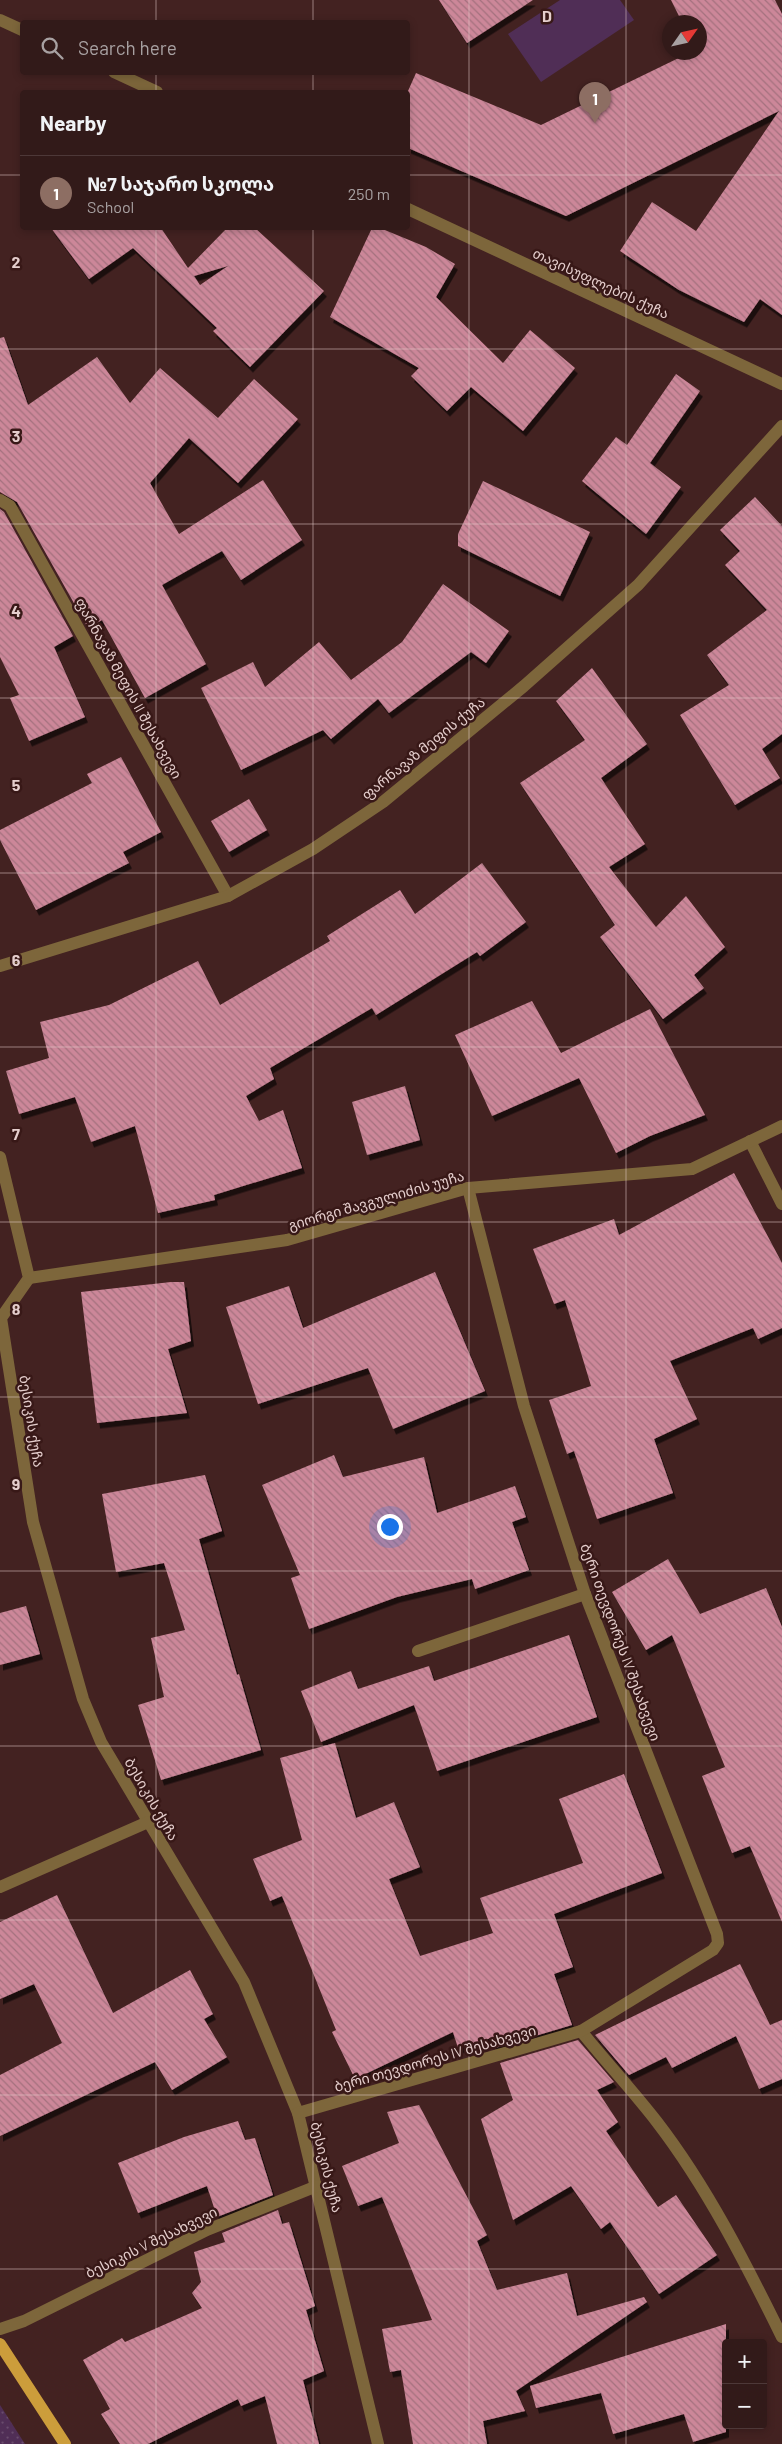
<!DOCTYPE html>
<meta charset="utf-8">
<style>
:root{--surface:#321a19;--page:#3d2726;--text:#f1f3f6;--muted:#a8a1a2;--line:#4d3838;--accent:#51ccd5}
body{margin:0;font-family:Barlow,"Noto Sans Georgian",sans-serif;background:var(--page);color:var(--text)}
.controls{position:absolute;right:15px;bottom:15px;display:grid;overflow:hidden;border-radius:5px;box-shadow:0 2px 8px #0003}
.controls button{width:45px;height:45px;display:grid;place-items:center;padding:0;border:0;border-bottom:1px solid var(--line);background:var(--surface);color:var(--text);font:25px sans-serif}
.compass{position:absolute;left:662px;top:15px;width:45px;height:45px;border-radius:50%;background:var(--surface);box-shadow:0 2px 8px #0003;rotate:56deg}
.you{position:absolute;left:389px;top:1526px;width:18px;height:18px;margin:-12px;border:4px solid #fff;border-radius:50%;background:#1a73e8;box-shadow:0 0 0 8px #1a73e833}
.badge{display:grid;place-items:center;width:32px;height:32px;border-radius:50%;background:var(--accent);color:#fff;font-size:16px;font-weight:700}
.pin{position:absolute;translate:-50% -41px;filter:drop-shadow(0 1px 2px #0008)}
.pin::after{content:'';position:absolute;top:26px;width:18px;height:15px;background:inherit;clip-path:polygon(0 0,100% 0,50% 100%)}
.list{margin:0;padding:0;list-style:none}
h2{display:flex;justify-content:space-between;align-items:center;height:65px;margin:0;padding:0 20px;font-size:21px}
h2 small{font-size:16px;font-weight:400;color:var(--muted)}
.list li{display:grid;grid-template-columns:32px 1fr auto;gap:15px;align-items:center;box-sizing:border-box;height:75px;padding:0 20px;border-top:1px solid var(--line)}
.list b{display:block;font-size:19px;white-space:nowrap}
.list p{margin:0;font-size:16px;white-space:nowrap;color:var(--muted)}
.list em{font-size:16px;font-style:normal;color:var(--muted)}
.icon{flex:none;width:28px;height:28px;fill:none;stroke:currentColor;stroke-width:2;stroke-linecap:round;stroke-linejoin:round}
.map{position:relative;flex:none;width:782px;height:2444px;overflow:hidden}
.search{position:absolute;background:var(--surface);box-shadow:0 2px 8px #0003;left:20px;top:20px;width:390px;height:55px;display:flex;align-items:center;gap:12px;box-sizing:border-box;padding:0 18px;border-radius:5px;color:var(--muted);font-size:19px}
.panel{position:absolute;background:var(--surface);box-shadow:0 2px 8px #0003;left:20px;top:90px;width:390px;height:140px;border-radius:5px}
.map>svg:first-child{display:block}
.grass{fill:url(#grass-dots)}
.pitch{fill:#502e56}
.building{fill:url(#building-back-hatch);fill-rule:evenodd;filter:url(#shadow)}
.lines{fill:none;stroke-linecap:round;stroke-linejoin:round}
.minor{stroke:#7d663b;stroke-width:12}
.major{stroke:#cc9d3b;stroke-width:12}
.grid{fill:none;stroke:#e5cecd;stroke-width:1;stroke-opacity:0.55}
.labels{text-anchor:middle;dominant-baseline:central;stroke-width:5;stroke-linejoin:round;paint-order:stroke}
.street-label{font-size:14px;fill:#e5cecd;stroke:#381817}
.grid-label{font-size:16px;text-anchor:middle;font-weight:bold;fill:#e5cecd;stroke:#381817;stroke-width:5;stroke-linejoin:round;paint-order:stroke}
</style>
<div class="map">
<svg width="782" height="2444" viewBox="0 0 782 2444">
<defs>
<pattern id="grass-dots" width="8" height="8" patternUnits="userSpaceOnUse" patternTransform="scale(1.25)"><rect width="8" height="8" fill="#502e56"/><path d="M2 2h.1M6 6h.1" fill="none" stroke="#694b6d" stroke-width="1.8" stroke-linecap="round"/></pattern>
<pattern id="building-back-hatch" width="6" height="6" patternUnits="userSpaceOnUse" patternTransform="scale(1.25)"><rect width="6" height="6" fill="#cc8799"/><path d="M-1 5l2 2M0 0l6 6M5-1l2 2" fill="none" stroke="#a4717e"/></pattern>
<filter id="shadow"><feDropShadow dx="3" dy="5.5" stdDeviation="0" flood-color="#0009"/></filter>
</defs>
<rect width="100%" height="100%" fill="#432221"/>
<polygon class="grass" points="0,2405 25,2444 0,2444"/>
<polygon class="pitch" points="560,0 620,0 634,20 541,82 508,34"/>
<g class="building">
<polygon points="439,0 533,0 467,43"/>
<polygon points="671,0 775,0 782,14 782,315 760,299 744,322 679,290 620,251 652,202 696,231 779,111 566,216 408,148 408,91 416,73 541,125 691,52 700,52 700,22 682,22"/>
<path d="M51 228H161L188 268 227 228H255L324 291 250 367 213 331 217 328 133 248 89 279ZM228 266 200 285 194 276Z"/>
<polygon points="372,228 380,228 426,247 455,264 436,297 503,363 530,330 575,368 523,431 471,387 447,411 411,376 419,368 330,317"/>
<polygon points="4,337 28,405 97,357 130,403 160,368 218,418 254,379 298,419 238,483 189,438 150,483 179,534 263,480 302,540 241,580 222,551 162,585 206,664 145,698 102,620 88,628 17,502 0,492 0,338"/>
<polygon points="676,374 700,391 650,463 681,487 646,534 582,481 616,437 627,445"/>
<polygon points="483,481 590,532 560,596 458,546 458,534"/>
<polygon points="755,497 782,526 782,734 762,749 780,778 735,805 680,715 729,685 707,655 767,610 725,565 740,551 720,530"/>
<polygon points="0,509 4,512 73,636 54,647 85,717 29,741 10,698 19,695 0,657"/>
<polygon points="443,584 509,631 486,663 471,652 389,713 378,699 331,739 323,730 241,770 201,688 253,662 265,687 319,642 351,680 402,642"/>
<polygon points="592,668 647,744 601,778 645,844 609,867 656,927 686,896 725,947 694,975 704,988 663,1019 600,937 615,925 520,783 585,740 556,701"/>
<polygon points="121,757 161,832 123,852 129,863 36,910 0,840 0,830 92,783 87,774"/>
<polygon points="249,799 267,830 229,852 211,821"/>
<polygon points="482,863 526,922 480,956 477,952 376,1015 372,1008 270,1068 274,1079 246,1096 259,1121 283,1110 302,1168 214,1195 215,1200 158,1213 135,1126 91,1142 75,1097 19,1114 6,1071 49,1058 40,1022 109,1005 198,961 220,1005 330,941 327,936 400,890 415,914"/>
<polygon points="532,1001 561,1053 650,1009 705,1115 650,1136 616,1153 579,1078 492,1116 455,1035"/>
<polygon points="405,1086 420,1140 367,1155 352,1102"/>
<polygon points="734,1173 782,1263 782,1328 758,1339 753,1328 670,1361 697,1419 654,1439 673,1493 597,1519 574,1451 567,1454 549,1400 591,1386 565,1300 554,1304 533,1249 614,1219 619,1235"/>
<polygon points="435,1272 485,1391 393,1429 368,1368 258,1404 226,1307 289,1286 303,1328"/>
<polygon points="171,1282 184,1282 191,1341 168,1349 187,1413 97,1423 81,1292"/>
<polygon points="334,1455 343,1477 424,1457 437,1513 515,1486 526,1517 512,1522 529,1570 475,1589 472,1579 397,1597 309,1629 291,1578 300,1575 262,1485"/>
<polygon points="205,1475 222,1531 199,1539 237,1675 239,1674 261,1750 161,1780 138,1705 164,1697 151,1638 185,1630 164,1563 116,1572 102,1494"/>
<polygon points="668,1559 700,1614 766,1588 782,1627 782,1922 750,1846 732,1853 702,1776 725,1767 672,1635 646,1650 612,1592"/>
<polygon points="26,1606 40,1654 0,1665 0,1613"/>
<polygon points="569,1635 597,1717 437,1771 414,1705 321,1742 301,1691 351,1671 358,1689 429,1666 434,1681"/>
<polygon points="335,1743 356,1818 394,1802 420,1867 389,1879 420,1956 493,1933 480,1898 583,1863 559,1799 624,1774 662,1873 554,1914 573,1967 554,1974 572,2025 495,2048 491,2038 458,2048 453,2032 355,2079 332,2032 336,2030 282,1896 270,1901 253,1859 302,1840 280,1758"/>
<polygon points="57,1895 113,2013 190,1970 213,2014 204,2019 227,2057 172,2090 155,2062 0,2136 0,2075 62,2043 34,1984 0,1999 0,1922"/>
<polygon points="740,1964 770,2025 782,2020 782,2079 759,2089 736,2036 672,2068 666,2057 629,2075 595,2035"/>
<polygon points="578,2040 614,2082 597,2090 618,2122 606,2131 658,2207 676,2195 717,2255 659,2294 610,2222 601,2229 571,2186 513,2220 481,2119 513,2100 500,2063"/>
<polygon points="419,2105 487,2235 477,2241 497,2290 567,2273 577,2316 644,2297 647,2302 516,2391 525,2411 483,2421 487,2444 413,2444 401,2370 390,2372 382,2329 432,2320 382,2197 358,2206 342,2166 399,2143 387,2112"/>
<polygon points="238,2121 245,2140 255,2138 273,2195 217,2217 207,2186 138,2213 118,2163 184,2137"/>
<polygon points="278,2210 282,2224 289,2222 315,2306 306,2310 324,2371 303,2380 319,2444 277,2444 265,2396 241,2406 238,2399 148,2444 120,2444 101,2414 110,2409 83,2360 122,2338 125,2342 202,2308 192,2293 201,2282 194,2252 225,2242 222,2233"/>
<polygon points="726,2324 726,2432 693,2442 684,2414 613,2434 601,2393 536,2408 530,2386"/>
</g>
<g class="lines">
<g class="minor">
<polyline points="0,20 22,30"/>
<polyline points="114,72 157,92"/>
<polyline points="408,209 782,384"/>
<polyline points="0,500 10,506 228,896"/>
<polyline points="0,966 228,896 313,849 383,802 524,686 638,585 782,426"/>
<polyline points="750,1141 782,1204"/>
<polyline points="0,1157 29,1278 1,1318 33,1522 83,1699 101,1742 244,1982 298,2113 378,2444"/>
<polyline points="29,1278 287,1240 468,1188 692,1169 782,1126"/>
<polyline points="418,1651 585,1594"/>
<polyline points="0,1887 148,1822"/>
<path d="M581 2031C606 2062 633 2091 657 2122 707 2187 746 2264 782 2337"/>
<polyline points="298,2113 581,2031 713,1950 718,1943 717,1934 585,1594 524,1406 468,1188"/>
<polyline points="0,2329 24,2321 207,2230 317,2186"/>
</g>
<polyline class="major" points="0,2344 65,2444"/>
</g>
<path class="grid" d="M156 0V22M313 0V22M469 0V2444M626 0V2444M156 72V92M313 72V92M0 175H22M408 175H782M156 228V2444M313 228V2444M0 349H782M0 524H782M0 698H782M0 873H782M0 1047H782M0 1222H782M0 1397H782M0 1571H782M0 1746H782M0 1920H782M0 2095H782M0 2269H782"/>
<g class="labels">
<g class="street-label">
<text transform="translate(601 283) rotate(25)">თავისუფლების ქუჩა</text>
<text transform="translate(129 688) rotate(61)">ფარნავაზ მეფის II შესახვევი</text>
<text transform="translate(423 748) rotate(-39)">ფარნავაზ მეფის ქუჩა</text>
<text transform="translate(376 1200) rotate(-16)">გიორგი შავგულიძის უუჩა</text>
<text transform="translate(32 1421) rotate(81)">ბესიკის ქუჩა</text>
<text transform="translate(621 1642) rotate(70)">ბერი თევდორეს IV შესახვევი</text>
<text transform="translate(152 1799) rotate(60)">ბესიკის ქუჩა</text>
<text transform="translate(435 2058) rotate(-16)">ბერი თევდორეს IV შესახვევი</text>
<text transform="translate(327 2167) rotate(76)">ბესიკის ქუჩა</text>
<text transform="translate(151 2242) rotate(-26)">ბესიკის V შესახვევი</text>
</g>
</g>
<g class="grid-label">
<text x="547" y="22">D</text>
<text x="16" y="268">2</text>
<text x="16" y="442">3</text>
<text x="16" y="617">4</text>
<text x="16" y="791">5</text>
<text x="16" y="966">6</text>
<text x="16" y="1140">7</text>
<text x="16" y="1315">8</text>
<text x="16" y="1490">9</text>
</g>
</svg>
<div class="controls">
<button>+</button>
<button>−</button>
</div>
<svg class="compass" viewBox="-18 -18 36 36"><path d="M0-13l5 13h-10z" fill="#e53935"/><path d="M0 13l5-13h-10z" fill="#a8a1a2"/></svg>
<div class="you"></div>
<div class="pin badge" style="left:595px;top:123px;background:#8d6e63">1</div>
<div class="search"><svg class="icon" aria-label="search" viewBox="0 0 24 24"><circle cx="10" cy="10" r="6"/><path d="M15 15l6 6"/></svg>Search here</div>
<section class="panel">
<h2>Nearby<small></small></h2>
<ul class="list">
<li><span class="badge" style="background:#8d6e63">1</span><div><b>№7 საჯარო სკოლა</b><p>School</p></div><em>250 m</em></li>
</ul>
</section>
</div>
